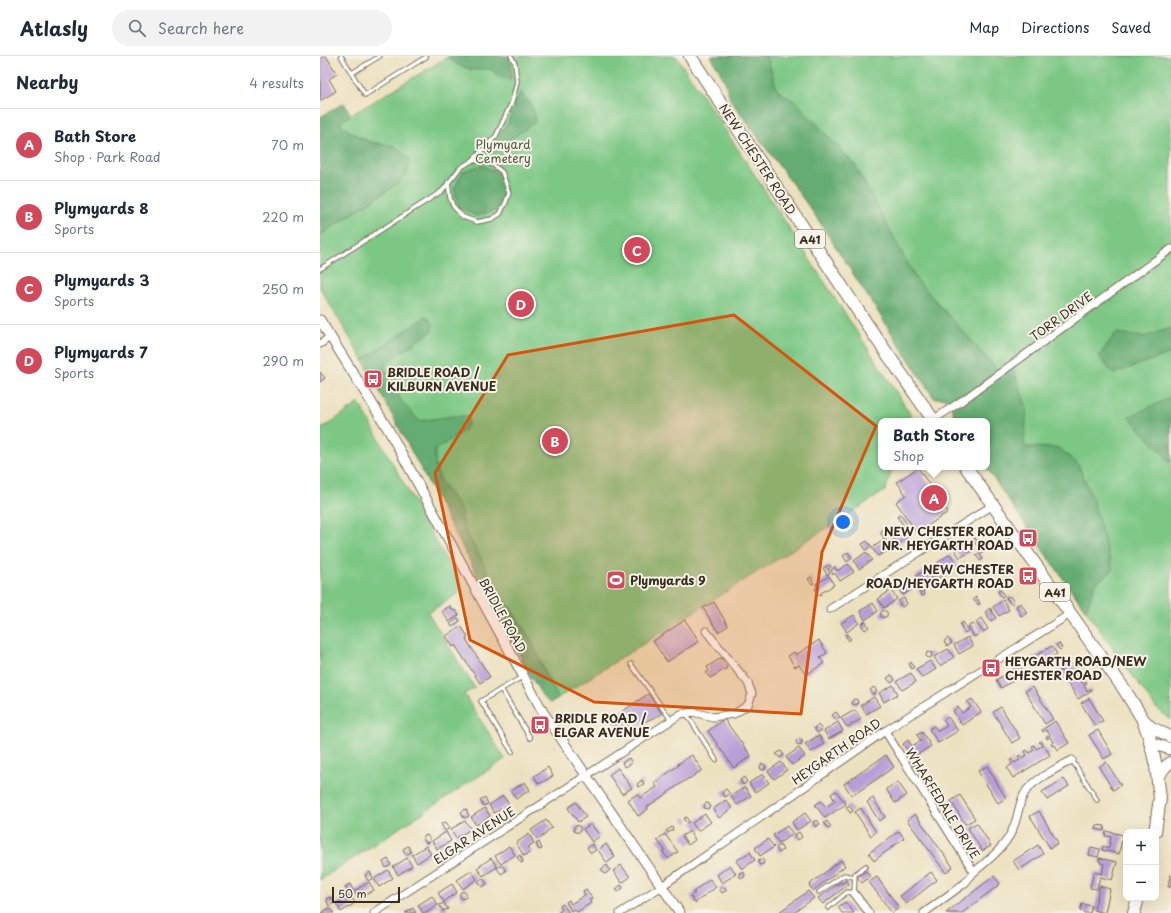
<!DOCTYPE html>
<meta charset="utf-8">
<style>
:root{--surface:#fff;--page:#f2f2f3;--text:#1f2937;--muted:#747a83;--line:#e0e1e3;--accent:#d1495b}
body{margin:0;font-family:"Playpen Sans",sans-serif;background:var(--page);color:var(--text)}
.controls{position:absolute;right:12px;bottom:12px;display:grid;overflow:hidden;border-radius:8px;box-shadow:0 4px 16px #0002}
.controls button{width:36px;height:36px;display:grid;place-items:center;padding:0;border:0;border-bottom:1px solid var(--line);background:var(--surface);color:var(--text);font:20px sans-serif}
.scale{position:absolute;left:12px;bottom:10px;width:68px;box-sizing:border-box;padding-left:4px;border:2px solid #3b2a1e;border-top:0;font-size:11px;line-height:14px;white-space:nowrap;color:#3b2a1e;-webkit-text-stroke:3px #f7f3e8;paint-order:stroke}
.you{position:absolute;left:523px;top:466px;width:14px;height:14px;margin:-10px;border:3px solid #fff;border-radius:50%;background:#1a73e8;box-shadow:0 0 0 6px #1a73e833}
.badge{display:grid;place-items:center;width:26px;height:26px;border-radius:50%;background:var(--accent);color:#fff;font-size:13px;font-weight:700}
.pin{position:absolute;translate:-50% -50%;border:2px solid #fff;box-shadow:0 1px 4px #0006}
.popup{position:absolute;left:558px;top:362px;width:112px;height:52px;box-sizing:border-box;display:grid;place-content:center;border-radius:8px;background:var(--surface);filter:drop-shadow(0 1px 3px #0005);font-size:13px;white-space:nowrap;color:var(--muted)}
.popup b{font-size:15px;color:var(--text)}
.popup::after{content:'';position:absolute;left:50%;top:100%;margin-left:-8px;border:8px solid transparent;border-top-color:var(--surface)}
.list{margin:0;padding:0;list-style:none}
h2{display:flex;justify-content:space-between;align-items:center;height:52px;margin:0;padding:0 16px;font-size:17px}
h2 small{font-size:13px;font-weight:400;color:var(--muted)}
.list li{display:grid;grid-template-columns:26px 1fr auto;gap:12px;align-items:center;box-sizing:border-box;height:72px;padding:0 16px;border-top:1px solid var(--line)}
.list b{display:block;font-size:15px;white-space:nowrap}
.list p{margin:0;font-size:13px;white-space:nowrap;color:var(--muted)}
.list em{font-size:13px;font-style:normal;color:var(--muted)}
.icon{flex:none;width:22px;height:22px;fill:none;stroke:currentColor;stroke-width:2;stroke-linecap:round;stroke-linejoin:round}
.map{position:relative;flex:none;width:851px;height:857px;overflow:hidden}
header{display:flex;align-items:center;gap:24px;box-sizing:border-box;height:56px;padding:0 20px;background:var(--surface);border-bottom:1px solid var(--line)}
header strong{font-size:19px}
nav{display:flex;gap:22px;margin-inline-start:auto;font-size:14px}
.search{width:280px;height:36px;background:var(--page);display:flex;align-items:center;gap:10px;box-sizing:border-box;padding:0 14px;border-radius:22px;color:var(--muted);font-size:15px}
main{display:flex}
aside{flex:1;background:var(--surface)}
.map>svg:first-child{display:block}
.green{fill:#7cc784;stroke:#5c7851}
.forest{fill:#65ac72;stroke:#506b48}
.building{fill:#b89ed7}
.lines{fill:none;stroke-linecap:round;stroke-linejoin:round}
.service-casing{stroke:#796a56;stroke-width:5.5}
.minor-casing{stroke:#796a56;stroke-width:9}
.tertiary-casing{stroke:#796a56;stroke-width:11}
.secondary-casing{stroke:#796a56;stroke-width:13}
.trunk-casing{stroke:#796a56;stroke-width:14}
.service{stroke:#fff;stroke-width:3.5}
.minor{stroke:#fff;stroke-width:7}
.tertiary{stroke:#fff;stroke-width:9}
.secondary{stroke:#fff;stroke-width:11}
.trunk{stroke:#fff;stroke-width:12}
.marked{fill:#d7540e;fill-opacity:0.2;stroke:#d7540e;stroke-width:3;stroke-linejoin:round}
.labels{text-anchor:middle;dominant-baseline:central;stroke-width:4;stroke-linejoin:round;paint-order:stroke}
.shield{fill:#f7f3e8;stroke:#73665b;stroke-width:1}
.shield-label{font-size:11px;font-weight:bold;fill:#3b2a1e}
.park-label{font-size:12px;fill:#4e593d;stroke:#f7f3e8}
.street-label{font-size:12px;fill:#3b2a1e;stroke:#f7f3e8}
.poi-label{font-size:12px;font-weight:bold;fill:#3b2a1e;stroke:#f7f3e8;text-anchor:start}
</style>
<header>
<strong>Atlasly</strong>
<div class="search"><svg class="icon" aria-label="search" viewBox="0 0 24 24"><circle cx="10" cy="10" r="6"/><path d="M15 15l6 6"/></svg>Search here</div>
<nav><a>Map</a><a>Directions</a><a>Saved</a></nav>
</header>
<main>
<aside>
<h2>Nearby<small>4 results</small></h2>
<ul class="list">
<li><span class="badge">A</span><div><b>Bath Store</b><p>Shop · Park Road</p></div><em>70 m</em></li>
<li><span class="badge">B</span><div><b>Plymyards 8</b><p>Sports</p></div><em>220 m</em></li>
<li><span class="badge">C</span><div><b>Plymyards 3</b><p>Sports</p></div><em>250 m</em></li>
<li><span class="badge">D</span><div><b>Plymyards 7</b><p>Sports</p></div><em>290 m</em></li>
</ul>
</aside>
<div class="map">
<svg width="851" height="857" viewBox="0 0 851 857">
<rect width="100%" height="100%" fill="#f7f3e8"/>
<filter id="ink" filterUnits="userSpaceOnUse"><feTurbulence type="fractalNoise" baseFrequency=".025" numOctaves="2"/><feDisplacementMap in="SourceGraphic" scale="8" xChannelSelector="R" yChannelSelector="G"/><feConvolveMatrix kernelMatrix="1 2 1 2 8 2 1 2 1" color-interpolation-filters="sRGB"/></filter>
<filter id="wash" filterUnits="userSpaceOnUse"><feTurbulence type="fractalNoise" baseFrequency=".012" numOctaves="4" result="noise"/><feDisplacementMap in="SourceGraphic" scale="16" xChannelSelector="R" yChannelSelector="G"/><feGaussianBlur stdDeviation="0.9" result="paint"/><feColorMatrix in="noise" values="0 0 0 0 0 0 0 0 0 0 0 0 0 0 0 0 0 1.4 0 .05"/><feComposite in="paint" operator="in"/></filter>
<g filter="url(#wash)">
<rect width="100%" height="100%" fill="#ece1bf"/>
<g class="green">
<polygon points="129,0 356,0 399,64 591,359 589,365 561,365 561,411 573,411 565,435 230,647 213,624 43,304 0,232 0,179 62,138 74,90 50,86 33,77 18,67"/>
<polygon points="391,0 851,0 851,664 835,651 722,493 666,411 667,365 636,365 632,352 627,342 614,342 493,156 410,43 405,25"/>
<polygon points="39,347 143,534 108,557 155,632 144,638 185,703 0,824 0,374"/>
</g>
<g class="forest">
<polygon points="129,0 186,0 191,7 191,23 179,21 172,14 164,13 152,14 138,9 128,1"/>
<polygon points="391,0 447,0 457,34 477,47 535,109 596,223 680,317 692,309 707,353 704,391 739,392 758,408 773,444 793,514 776,527 766,554 722,493 666,411 667,365 636,365 632,352 627,342 614,342 493,156 410,43 405,25"/>
<path d="M200 36C211 47 214 51 215 66L169 98 170 92 188 67Z"/>
<path d="M24 47 31 59 19 67C28 74 39 83 51 86 70 92 74 84 89 104L87 118 80 126 0 179V61Z"/>
<polygon points="161,109 179,118 185,137 176,154 157,160 140,152 134,133 143,116"/>
<polygon points="107,260 113,268 112,275 70,304 64,311 82,346 99,365 134,360 148,360 148,369 142,376 115,394 115,409 121,426 141,453 144,472 174,527 212,585 226,619 238,642 230,647 223,641 213,624 43,304"/>
<polygon points="851,272 851,297 793,318 779,300 796,277 824,281"/>
<polygon points="851,341 851,407 809,361"/>
</g>
<g id="blocks">
<g class="building">
<polygon points="5,0 6,0 17,18 9,23 16,35 0,45 0,3"/>
<polygon points="0,316 5,322 0,326"/>
<polygon points="598,412 628,456 597,477 576,446 586,439 577,426"/>
<polygon points="581,459 587,468 584,470 577,461"/>
<polygon points="565,472 569,478 564,482 560,476"/>
<polygon points="584,472 590,480 577,489 571,480"/>
<polygon points="655,482 659,487 663,485 667,493 661,497 653,483"/>
<polygon points="565,483 571,492 558,500 552,492"/>
<polygon points="547,485 551,490 546,494 542,488"/>
<polygon points="648,486 653,494 640,502 635,494"/>
<polygon points="528,496 532,502 527,506 523,500"/>
<polygon points="546,496 552,504 539,513 534,505"/>
<polygon points="659,497 663,503 660,505 656,499"/>
<polygon points="630,498 637,508 633,510 632,508 622,515 617,507"/>
<polygon points="645,507 649,513 641,518 637,512"/>
<polygon points="528,508 534,516 520,525 515,517 513,519 511,514 515,511 517,515"/>
<polygon points="510,509 511,511 508,513 510,517 507,519 503,512"/>
<polygon points="610,511 616,521 612,523 611,521 602,527 596,520"/>
<polygon points="623,517 626,522 624,523 621,519"/>
<polygon points="509,520 514,529 501,537 501,539 499,540 495,533 498,531 496,528"/>
<polygon points="490,521 494,527 492,528 488,523"/>
<polygon points="619,521 623,527 621,528 617,522"/>
<polygon points="590,522 596,531 583,539 577,531"/>
<polygon points="602,529 605,534 603,536 605,539 602,540 597,532"/>
<polygon points="571,534 577,543 564,552 558,543"/>
<polygon points="681,534 684,540 681,541 678,535"/>
<polygon points="690,540 694,546 691,548 686,542"/>
<polygon points="656,541 660,548 658,549 653,543"/>
<polygon points="584,542 587,548 582,551 578,545"/>
<polygon points="683,544 689,554 679,560 673,551"/>
<polygon points="394,546 408,570 398,576 383,552"/>
<polygon points="553,547 558,555 545,564 540,555"/>
<polygon points="701,547 707,557 701,560 696,550"/>
<polygon points="130,550 133,555 135,554 139,559 129,566 122,555"/>
<polygon points="670,552 676,562 671,565 665,556"/>
<circle cx="564" cy="558" r="3.5"/>
<polygon points="534,559 539,567 527,576 521,567"/>
<polygon points="138,562 140,565 132,571 130,568"/>
<polygon points="661,562 668,573 663,576 656,566"/>
<polygon points="365,564 379,585 347,606 333,585"/>
<polygon points="545,565 549,571 545,574 541,569"/>
<polygon points="643,566 648,575 645,577 640,568"/>
<polygon points="653,568 659,578 654,581 648,570"/>
<polygon points="141,570 148,581 146,583 170,621 160,627 135,589 133,591 126,580"/>
<polygon points="527,578 531,583 529,585 525,579"/>
<polygon points="648,581 653,590 639,598 634,589"/>
<polygon points="628,582 632,587 627,590 624,585"/>
<polygon points="499,584 507,597 500,602 504,607 486,619 479,609 475,611 468,600 474,596 476,599"/>
<polygon points="739,587 742,592 740,594 736,589"/>
<polygon points="732,590 737,598 713,612 708,604"/>
<polygon points="628,593 634,601 620,610 614,601"/>
<circle cx="609" cy="599" r="3"/>
<polygon points="401,602 407,612 390,622 386,617 389,615 387,611"/>
<polygon points="610,605 616,613 602,622 596,613"/>
<polygon points="591,606 594,611 592,613 589,608"/>
<polygon points="750,607 753,612 756,610 757,612 754,614 758,619 761,617 763,619 759,622 762,627 766,625 767,627 764,629 767,635 770,633 772,634 758,643 740,614"/>
<polygon points="700,610 705,618 681,632 676,624"/>
<polygon points="591,617 596,626 582,634 577,625"/>
<polygon points="572,619 575,624 571,627 567,622"/>
<polygon points="573,629 578,638 564,646 559,637"/>
<polygon points="554,631 557,636 553,639 550,634"/>
<polygon points="713,631 733,663 725,668 705,635"/>
<polygon points="328,638 342,658 322,667 305,682 292,666 303,655"/>
<polygon points="554,641 560,650 546,658 541,649"/>
<polygon points="769,642 783,665 775,670 761,647"/>
<circle cx="535" cy="646" r="3"/>
<polygon points="652,643 661,656 642,669 633,655 638,651 642,657 651,651 647,646"/>
<polygon points="681,651 700,682 692,687 673,656"/>
<polygon points="535,654 541,663 527,671 521,662"/>
<polygon points="516,656 520,661 516,664 512,659"/>
<polygon points="628,661 638,675 618,687 609,673 614,670 618,675 627,670 623,664"/>
<polygon points="404,663 431,700 414,712 388,675"/>
<polygon points="735,665 749,687 738,694 735,689 732,690 731,688 733,686 730,681 727,683 726,681 730,679 726,674 723,676 722,674"/>
<polygon points="518,666 523,675 509,683 504,675"/>
<polygon points="498,669 502,674 497,677 494,672"/>
<polygon points="778,674 792,698 784,703 769,679"/>
<polygon points="602,676 611,690 592,702 583,688 588,684 592,690 601,685 597,679"/>
<polygon points="499,679 504,688 491,696 485,688"/>
<circle cx="479" cy="686" r="3"/>
<polygon points="721,685 730,699 693,722 687,712 692,708 690,704 692,703 694,707 700,704 698,700 700,699 702,702 707,699 705,695 707,694 709,697 714,694 712,690 714,689 716,693 722,690 719,686"/>
<polygon points="479,692 485,700 472,709 466,701"/>
<polygon points="461,695 464,699 460,702 456,698"/>
<polygon points="372,699 382,714 369,723 369,722 327,751 328,753 318,760 308,744 317,738 320,742 337,731 334,727 359,709 358,708"/>
<polygon points="566,699 574,711 532,740 524,728"/>
<polygon points="309,702 312,707 305,711 302,707"/>
<polygon points="461,706 467,714 454,723 448,715"/>
<polygon points="594,706 598,711 596,712 592,707"/>
<polygon points="786,706 801,729 793,734 779,711"/>
<circle cx="443" cy="711" r="3"/>
<polygon points="667,710 686,742 678,747 658,715"/>
<polygon points="228,711 233,720 219,728 214,720"/>
<polygon points="298,712 312,732 302,738 289,719"/>
<polygon points="443,718 449,727 435,736 429,727"/>
<polygon points="424,721 427,726 423,729 420,724"/>
<polygon points="744,723 749,730 727,744 722,736"/>
<polygon points="322,724 324,728 319,731 317,728"/>
<polygon points="205,726 210,734 196,743 191,735"/>
<polygon points="578,726 587,739 575,747 566,733"/>
<polygon points="425,731 431,740 417,749 411,740"/>
<polygon points="406,733 410,738 405,741 402,736"/>
<polygon points="516,735 526,748 505,762 495,749 501,745 506,751 515,745 511,738"/>
<polygon points="640,739 655,763 645,768 631,745"/>
<polygon points="183,740 189,748 174,757 169,749"/>
<polygon points="165,741 168,748 163,750 160,744"/>
<polygon points="553,742 565,761 559,765 547,746"/>
<polygon points="406,744 412,752 399,762 393,753"/>
<polygon points="256,746 266,761 258,766 248,752"/>
<circle cx="387" cy="750" r="3"/>
<polygon points="529,749 533,755 530,757 526,751"/>
<polygon points="165,752 170,760 156,769 151,761"/>
<polygon points="541,752 556,776 551,780 535,756"/>
<polygon points="146,753 149,760 144,762 141,756"/>
<polygon points="719,755 738,787 730,792 710,760"/>
<polygon points="485,757 491,765 477,774 472,766"/>
<polygon points="385,758 391,766 378,775 372,767"/>
<polygon points="595,758 633,811 626,817 587,764"/>
<polygon points="366,761 369,766 367,767 363,763"/>
<polygon points="226,764 232,772 226,776 227,777 218,784 211,774"/>
<polygon points="497,764 500,768 495,771 493,766"/>
<polygon points="145,765 151,773 136,782 131,773"/>
<polygon points="507,765 511,771 509,773 504,767"/>
<polygon points="126,766 130,772 125,775 121,768"/>
<polygon points="657,767 671,790 662,795 648,772"/>
<polygon points="271,768 280,780 272,786 263,773"/>
<polygon points="776,769 785,770 784,775 775,773"/>
<circle cx="257" cy="773" r="3.5"/>
<polygon points="467,770 473,778 459,787 453,779"/>
<polygon points="352,771 353,774 348,777 346,775"/>
<polygon points="370,775 375,784 368,789 362,780"/>
<polygon points="579,775 584,782 554,805 549,797"/>
<polygon points="786,775 803,779 799,798 782,794 783,790 789,792 791,781 785,780"/>
<polygon points="126,776 131,785 117,793 112,785"/>
<polygon points="479,776 482,781 478,784 474,779"/>
<polygon points="209,778 214,787 208,791 211,796 204,800 196,787"/>
<polygon points="345,778 358,796 348,803 343,796 345,794 337,784"/>
<polygon points="107,779 111,785 106,787 102,781"/>
<polygon points="448,783 454,791 440,800 435,792"/>
<polygon points="219,786 222,793 219,794 216,788"/>
<polygon points="272,788 276,794 271,797 267,792"/>
<polygon points="286,788 295,801 287,807 278,794"/>
<polygon points="460,789 463,794 459,797 456,792"/>
<polygon points="718,789 723,798 699,814 693,805"/>
<polygon points="88,790 91,796 86,799 83,793"/>
<polygon points="106,790 111,798 97,807 92,799"/>
<polygon points="189,790 195,799 181,808 175,800"/>
<polygon points="771,791 780,793 778,801 769,799"/>
<polygon points="430,796 435,804 422,813 416,805"/>
<polygon points="200,799 203,806 201,807 197,801"/>
<polygon points="87,802 92,810 78,819 73,811"/>
<polygon points="171,802 177,811 163,820 157,812"/>
<polygon points="779,802 797,806 792,824 780,821 777,833 770,832 774,816 782,818 784,808 780,807 781,806 779,805"/>
<circle cx="441" cy="806" r="3"/>
<polygon points="68,803 71,809 66,812 63,806"/>
<polygon points="521,804 525,810 493,835 489,829"/>
<polygon points="182,809 186,815 181,818 177,812"/>
<polygon points="287,809 290,814 285,818 281,813"/>
<polygon points="301,809 310,821 302,827 293,815"/>
<polygon points="410,809 416,818 402,827 397,819"/>
<polygon points="68,814 73,822 59,831 54,823"/>
<polygon points="151,815 157,823 143,833 137,824"/>
<polygon points="546,815 550,821 542,827 537,821"/>
<circle cx="422" cy="819" r="3"/>
<polygon points="50,816 53,822 48,825 45,819"/>
<polygon points="611,816 617,824 586,848 580,840"/>
<polygon points="850,819 851,819 851,831 848,831"/>
<polygon points="674,820 680,828 642,857 626,857"/>
<polygon points="557,821 579,852 572,857 549,826"/>
<polygon points="163,822 167,828 162,831 158,825"/>
<polygon points="390,823 396,831 375,847 370,840 375,837 373,836"/>
<polygon points="526,824 529,828 503,848 498,842 521,826 522,828"/>
<polygon points="49,826 54,834 39,843 34,835"/>
<polygon points="30,828 33,834 28,837 25,831"/>
<polygon points="132,828 137,836 124,846 118,837"/>
<polygon points="301,829 303,832 298,836 296,833"/>
<polygon points="403,830 407,834 402,837 399,833"/>
<polygon points="780,830 790,833 785,857 774,854"/>
<polygon points="266,833 272,842 269,844 271,847 257,856 254,853 251,855 246,846 249,844 251,848 265,839 263,835"/>
<polygon points="488,835 494,842 476,855 474,857 458,857"/>
<circle cx="143" cy="839" r="3.5"/>
<polygon points="30,839 35,847 21,856 16,848"/>
<polygon points="112,840 118,849 106,857 103,857 98,849"/>
<polygon points="11,841 14,847 9,850 6,843"/>
<polygon points="525,846 531,853 534,857 522,857 518,851"/>
<polygon points="124,847 128,853 123,855 119,849"/>
<polygon points="243,848 249,857 237,857 242,854 240,850"/>
<polygon points="762,848 772,850 770,857 764,857 764,856 760,855"/>
<polygon points="10,852 14,857 1,857"/>
<polygon points="93,852 96,857 85,857"/>
</g>
</g>
</g>
<g filter="url(#ink)">
<use href="#blocks" fill-opacity="0" stroke="#796a56" stroke-width="1"/>
<g class="lines">
<g class="service-casing">
<g id="service">
<polyline points="21,0 45,39 106,1"/>
<polyline points="32,17 60,0"/>
<polyline points="128,126 130,142 133,150 143,161 157,166 172,163 180,158 186,146 189,137 182,116 172,108 153,104"/>
<polyline points="0,213 122,135 140,112 153,104 176,80 192,46 197,26 195,7 191,0"/>
<polyline points="311,608 351,664"/>
<polyline points="181,633 210,682"/>
<polyline points="366,657 396,704"/>
<polyline points="192,696 161,645 202,621"/>
<polyline points="752,704 777,744"/>
<polyline points="499,836 524,819 534,821"/>
<polyline points="508,852 527,836 534,837 535,818 546,810"/>
</g>
</g>
<g class="minor-casing">
<g id="minor">
<polyline points="0,288 10,281"/>
<polyline points="613,364 643,344 851,193"/>
<polyline points="510,553 673,449"/>
<polyline points="565,675 654,816 645,827 604,857"/>
<path d="M654 816C670 803 689 788 695 767 699 756 699 745 706 735 716 722 738 712 752 704"/>
<polyline points="534,837 549,857"/>
<polyline points="54,857 361,658 373,656 393,661 414,658 428,649 432,638 428,627 386,575"/>
<polyline points="300,857 342,830 565,675 750,558"/>
</g>
</g>
<g class="tertiary-casing">
<polyline id="tertiary" points="0,264 68,373 223,656 360,857"/>
</g>
<g class="secondary-casing">
<g id="secondary">
<polyline points="822,662 831,671 851,681"/>
<polyline points="830,687 851,693"/>
<polyline points="838,720 846,710 851,706"/>
</g>
</g>
<g class="trunk-casing">
<g id="trunk">
<polyline points="370,0 548,270 614,365"/>
<polyline points="646,411 804,633 822,662 829,680 836,710 840,742 835,776"/>
<polyline points="814,857 818,842"/>
</g>
</g>
<use href="#service" class="service"/>
<use href="#minor" class="minor"/>
<use href="#tertiary" class="tertiary"/>
<use href="#secondary" class="secondary"/>
<use href="#trunk" class="trunk"/>
</g>
</g>
<path class="marked" d="M414 259 556 370 502 496 481 658 274 646 150 584 115 417 188 299Z"/>
<defs>
<g id="bus-square" transform="scale(1)"><rect x="-9" y="-9" width="18" height="18" rx="4" fill="#d1495b" stroke="#f7f3e8"/><path d="M-5-6H5V4H4V6H2V4H-2V6H-4V4H-5ZM-3.5-4V0h7V-4ZM-3.5 1.2v1.5H-2V1.2ZM2 1.2v1.5H3.5V1.2Z" fill="#fff"/></g>
<g id="stadium-square" transform="scale(1)"><rect x="-9" y="-9" width="18" height="18" rx="4" fill="#d1495b" stroke="#f7f3e8"/><path d="M0-5a6.5 5 0 1 0 0 10a6.5 5 0 1 0 0-10ZM-3.5-1.8h7v3.6h-7Z" fill="#fff"/></g>
</defs>
<g fill-rule="evenodd">
<use href="#bus-square" x="53" y="323"/>
<use href="#bus-square" x="708" y="482"/>
<use href="#bus-square" x="708" y="520"/>
<use href="#stadium-square" x="296" y="524"/>
<use href="#bus-square" x="671" y="612"/>
<use href="#bus-square" x="220" y="669"/>
</g>
<g class="labels">
<g class="shield">
<rect x="475" y="174" width="30" height="18" rx="3"/>
<rect x="720" y="527" width="30" height="18" rx="3"/>
</g>
<g class="shield-label">
<text x="490" y="183">A41</text>
<text x="735" y="536">A41</text>
</g>
<g class="park-label">
<text x="183" y="88">Plymyard<tspan x="183" dy="14">Cemetery</tspan></text>
</g>
<g class="street-label">
<text transform="translate(438 103) rotate(57)">NEW CHESTER ROAD</text>
<text transform="translate(741 260) rotate(-36)">TORR DRIVE</text>
<text transform="translate(183 559) rotate(61)">BRIDLE ROAD</text>
<text transform="translate(516 695) rotate(-35)">HEYGARTH ROAD</text>
<text transform="translate(623 747) rotate(58)">WHARFEDALE DRIVE</text>
<text transform="translate(154 779) rotate(-33)">ELGAR AVENUE</text>
</g>
<g class="poi-label">
<text x="67" y="316">BRIDLE ROAD /<tspan x="67" dy="14">KILBURN AVENUE</tspan></text>
<text x="694" y="475" text-anchor="end">NEW CHESTER ROAD<tspan x="694" dy="14">NR. HEYGARTH ROAD</tspan></text>
<text x="694" y="513" text-anchor="end">NEW CHESTER<tspan x="694" dy="14">ROAD/HEYGARTH ROAD</tspan></text>
<text x="310" y="524">Plymyards 9</text>
<text x="685" y="605">HEYGARTH ROAD/NEW<tspan x="685" dy="14">CHESTER ROAD</tspan></text>
<text x="234" y="662">BRIDLE ROAD /<tspan x="234" dy="14">ELGAR AVENUE</tspan></text>
</g>
</g>
</svg>
<div class="controls">
<button>+</button>
<button>−</button>
</div>
<div class="scale">50 m</div>
<div class="you"></div>
<div class="pin badge" style="left:614px;top:442px">A</div>
<div class="popup"><b>Bath Store</b>Shop</div>
<div class="pin badge" style="left:235px;top:385px">B</div>
<div class="pin badge" style="left:317px;top:194px">C</div>
<div class="pin badge" style="left:201px;top:248px">D</div>
</div>
</main>
